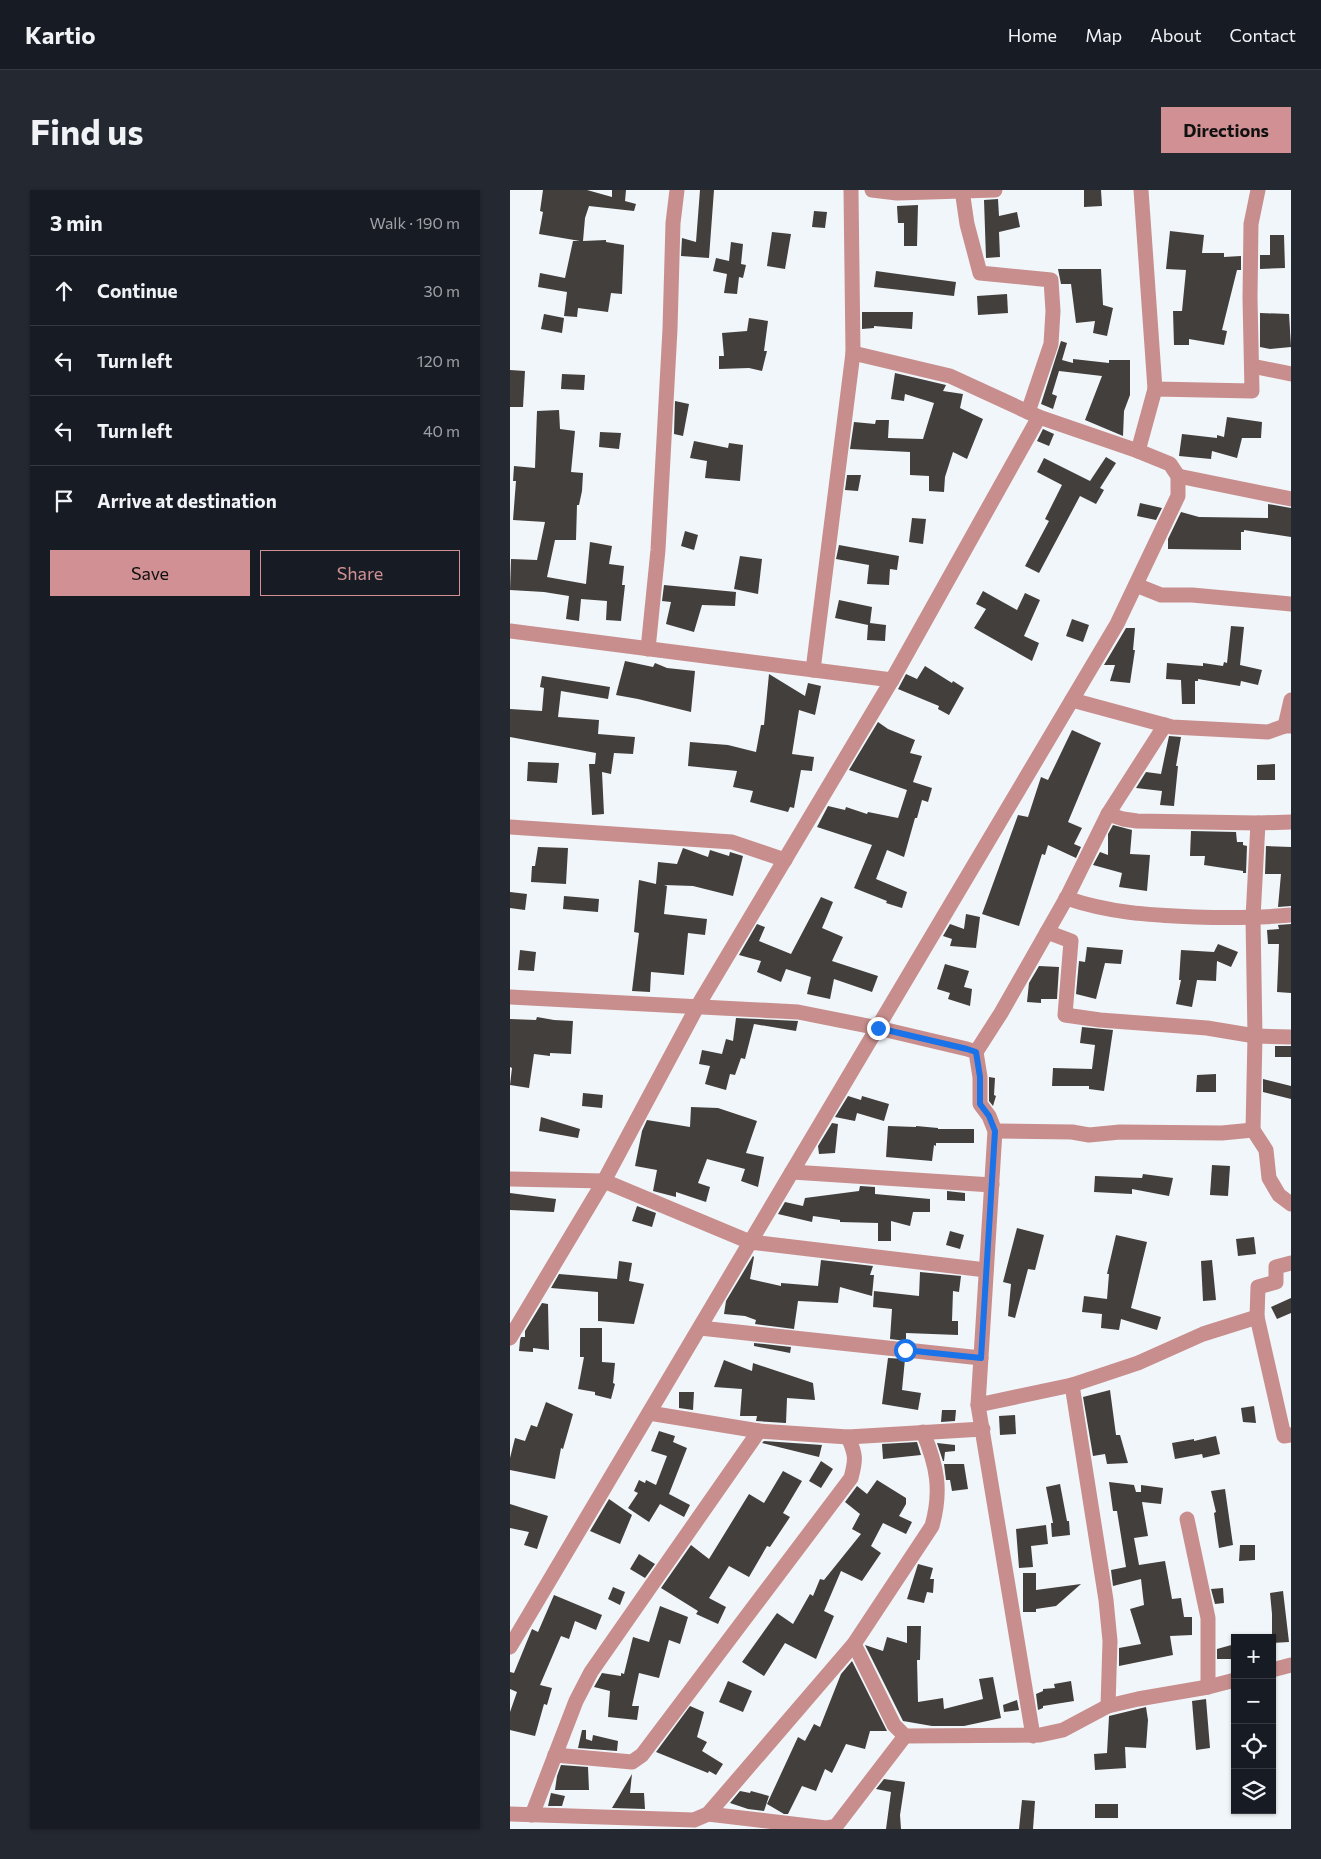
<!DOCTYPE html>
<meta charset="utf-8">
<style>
:root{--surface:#171b24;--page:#242831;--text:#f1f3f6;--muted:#9ea1a6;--line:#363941;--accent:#d19093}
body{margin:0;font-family:Commissioner,sans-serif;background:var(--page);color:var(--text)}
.controls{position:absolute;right:15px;bottom:15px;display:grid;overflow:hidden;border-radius:0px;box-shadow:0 1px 4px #0004}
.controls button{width:45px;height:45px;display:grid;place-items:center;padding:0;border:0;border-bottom:1px solid var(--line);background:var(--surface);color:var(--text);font:25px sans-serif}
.stop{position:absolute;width:15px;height:15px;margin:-11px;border:4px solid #1a73e8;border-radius:50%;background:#fff}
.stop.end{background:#1a73e8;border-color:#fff;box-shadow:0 1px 5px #0008}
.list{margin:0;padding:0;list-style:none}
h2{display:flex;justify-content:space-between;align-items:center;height:65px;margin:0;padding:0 20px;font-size:21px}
h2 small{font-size:16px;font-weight:400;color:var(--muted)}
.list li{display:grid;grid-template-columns:32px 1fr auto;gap:15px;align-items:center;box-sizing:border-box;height:70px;padding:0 20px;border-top:1px solid var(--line)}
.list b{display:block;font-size:19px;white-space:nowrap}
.list em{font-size:16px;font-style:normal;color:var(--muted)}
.actions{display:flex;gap:10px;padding:15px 20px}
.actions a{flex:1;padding:11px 0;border:1px solid var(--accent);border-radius:0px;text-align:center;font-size:18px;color:var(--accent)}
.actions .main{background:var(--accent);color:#111}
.icon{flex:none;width:28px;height:28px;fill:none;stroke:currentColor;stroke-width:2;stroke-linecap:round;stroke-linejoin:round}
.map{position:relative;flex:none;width:781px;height:1639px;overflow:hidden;border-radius:0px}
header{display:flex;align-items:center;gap:30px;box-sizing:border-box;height:70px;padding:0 25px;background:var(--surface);border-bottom:1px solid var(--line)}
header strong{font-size:24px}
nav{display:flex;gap:28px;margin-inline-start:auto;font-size:18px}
.intro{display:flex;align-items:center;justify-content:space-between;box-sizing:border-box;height:120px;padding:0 30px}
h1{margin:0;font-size:35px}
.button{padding:12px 22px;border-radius:0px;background:var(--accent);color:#111;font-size:18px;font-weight:700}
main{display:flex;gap:30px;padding:0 30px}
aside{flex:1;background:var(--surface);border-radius:0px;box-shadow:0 1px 4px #0004}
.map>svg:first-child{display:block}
.building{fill:#433f3c}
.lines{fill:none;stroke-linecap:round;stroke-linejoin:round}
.street{stroke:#c88e8d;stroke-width:15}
.route{stroke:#1a73e8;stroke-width:6}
</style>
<header>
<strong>Kartio</strong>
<nav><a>Home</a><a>Map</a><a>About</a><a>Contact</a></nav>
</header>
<div class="intro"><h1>Find us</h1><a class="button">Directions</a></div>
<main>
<aside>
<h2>3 min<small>Walk · 190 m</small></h2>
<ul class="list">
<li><svg class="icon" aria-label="ahead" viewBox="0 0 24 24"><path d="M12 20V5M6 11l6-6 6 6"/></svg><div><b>Continue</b></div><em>30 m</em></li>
<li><svg class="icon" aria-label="left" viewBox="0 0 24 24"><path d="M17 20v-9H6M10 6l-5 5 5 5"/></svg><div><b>Turn left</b></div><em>120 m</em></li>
<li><svg class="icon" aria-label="left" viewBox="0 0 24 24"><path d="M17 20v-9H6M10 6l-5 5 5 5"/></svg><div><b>Turn left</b></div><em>40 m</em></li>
<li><svg class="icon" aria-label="arrive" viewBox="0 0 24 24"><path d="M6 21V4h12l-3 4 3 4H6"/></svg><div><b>Arrive at destination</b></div></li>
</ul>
<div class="actions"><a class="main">Save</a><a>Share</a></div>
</aside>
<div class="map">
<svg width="781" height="1639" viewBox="0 0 781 1639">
<rect width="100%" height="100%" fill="#f1f6fa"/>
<g class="building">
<polygon points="33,0 77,0 102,7 102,0 116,0 115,11 126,14 124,21 79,16 75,28 73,51 96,50 96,52 114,55 112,104 101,103 98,122 68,118 67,127 54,126 57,102 28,97 30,83 55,88 63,51 70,51 29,44 33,22 30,21"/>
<polygon points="190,0 204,0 199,68 171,66 172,48 186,52"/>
<polygon points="574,0 591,0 592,16 574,17"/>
<polygon points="488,9 489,26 507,22 510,37 489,42 490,67 476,68 474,10"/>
<polygon points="408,15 407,56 394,56 394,33 388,33 387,16"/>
<polygon points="304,21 317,22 315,38 302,37"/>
<polygon points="660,41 694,45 692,63 714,63 714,67 731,66 731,80 727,80 712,140 717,141 714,155 679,149 679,155 664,155 663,121 672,121 676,80 656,79"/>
<polygon points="262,42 281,44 275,79 257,76"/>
<polygon points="760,45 774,45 775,78 750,79 750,65 760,65"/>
<polygon points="221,52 233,54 231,74 236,75 233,88 229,87 227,104 214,103 217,84 203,81 206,68 219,71"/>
<polygon points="548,79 591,79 593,115 603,118 597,146 583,143 585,131 566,133 561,94 551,94"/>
<polygon points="366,81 446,92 444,106 364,97"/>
<polygon points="497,104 498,123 468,125 467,106"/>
<polygon points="352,122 403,122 402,139 364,136 364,138 352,139"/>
<polygon points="750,123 779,124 781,157 760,159 750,157"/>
<polygon points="34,124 54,128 52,143 31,139"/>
<polygon points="239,128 258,131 254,161 257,161 252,181 239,178 209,179 209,166 214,166 212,143 237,141"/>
<polygon points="551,151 557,153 552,170 563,173 563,169 599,173 599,170 620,170 620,205 614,221 613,246 575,230 592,186 549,181 542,204 547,206 543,219 531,214"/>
<polygon points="0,180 15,181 13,217 0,217"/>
<polygon points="385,183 436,195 433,201 453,204 450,218 473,229 457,269 443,262 435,287 434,302 419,301 419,286 400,285 400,262 340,259 344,232 365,234 366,230 379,230 378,248 413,249 424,213 395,204 394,211 381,209"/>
<polygon points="52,184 75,185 74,200 51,199"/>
<polygon points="165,211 179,214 173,246 164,244"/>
<polygon points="49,220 50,239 65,241 61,282 73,283 72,301 69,315 67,315 66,350 45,350 37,387 76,394 80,352 102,356 99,374 114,376 112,395 115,395 111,431 96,430 97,411 71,409 69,431 56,429 59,406 34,402 0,400 1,369 27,370 35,332 3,330 6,291 3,291 4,276 25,278 27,221"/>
<polygon points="717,227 752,232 751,248 732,248 727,268 702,261 701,269 669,266 672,244 707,248 707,245 714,247"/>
<polygon points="533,239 544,244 539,256 527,251"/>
<polygon points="90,242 111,243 109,259 89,257"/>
<polygon points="184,251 218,258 219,253 233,255 230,291 195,288 197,271 180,268"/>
<polygon points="596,267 606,273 590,298 594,300 586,314 570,306 529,383 515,376 539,331 535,329 552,295 527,282 534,268 580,291"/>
<polygon points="337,285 351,285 348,301 335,300"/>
<polygon points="630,313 652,318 646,330 627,326"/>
<polygon points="758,314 781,318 781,347 734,340 734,342 731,342 731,360 658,359 658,349 671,322 689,327 758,328"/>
<polygon points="402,328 416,329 413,354 399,352"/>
<polygon points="175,341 188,345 184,360 171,356"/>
<polygon points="329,355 389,366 387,380 380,379 379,395 357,394 359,375 326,369"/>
<polygon points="230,366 252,369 248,404 224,399"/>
<polygon points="154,395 226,402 225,416 192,415 184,442 156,434 161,412 152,411"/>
<polygon points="473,401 507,420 515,403 530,410 514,446 529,453 522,471 464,438 476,419 466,414"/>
<polygon points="329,410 362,417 360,433 376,435 375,451 357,450 358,435 325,428"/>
<polygon points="562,429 579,435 573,452 556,446"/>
<polygon points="721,436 734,437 730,475 752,480 748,495 731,491 730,496 688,489 688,491 685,491 685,514 672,514 671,490 656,489 657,473 693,476 693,473 713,476 714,472 717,473"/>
<polygon points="616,438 625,438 623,460 625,460 620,493 600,491 605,475 594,475"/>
<polygon points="115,471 143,477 145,473 157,478 185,481 181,522 128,509 106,505"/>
<polygon points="415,476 442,493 443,491 454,498 439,525 428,519 429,516 388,499 396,484 407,489"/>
<polygon points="259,484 295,506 298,493 311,496 305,525 289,520 282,564 304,567 302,581 291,580 284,618 280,617 278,622 240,612 243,601 223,597 227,581 178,576 180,552 218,555 246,562 251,535 254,535"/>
<polygon points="32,486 100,497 98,509 51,501 48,527 89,530 88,544 125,547 123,564 104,563 101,584 92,582 94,624 82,625 79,574 85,574 86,563 0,547 0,519 32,521 34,498 30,497"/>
<polygon points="368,532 378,539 405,550 400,563 412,566 403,592 422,598 418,612 412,610 407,628 405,628 394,667 377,660 366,689 397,702 392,718 376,713 377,711 344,698 362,655 307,637 318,616 335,620 336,617 357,624 358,622 388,628 397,600 339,580"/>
<polygon points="562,540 591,553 558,632 572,638 564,654 571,657 566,668 538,655 535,665 532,664 509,736 472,724 508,625 518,627 531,587 538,590"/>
<polygon points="659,546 671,547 666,576 668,576 664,616 650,615 652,601 626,598 636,582 651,584"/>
<polygon points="18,572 49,573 47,593 17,591"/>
<polygon points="765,574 765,590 747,590 747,575"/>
<polygon points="603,635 622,640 620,664 640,665 637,701 609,697 612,683 583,675 590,662 598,665 598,644"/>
<polygon points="681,641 726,642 727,652 733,652 733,655 737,656 736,683 733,683 733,681 694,675 695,666 680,666"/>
<polygon points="756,656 781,657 781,716 768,717 771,684 755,684"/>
<polygon points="28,657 58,658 56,694 21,692 22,676 25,676"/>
<polygon points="173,658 198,667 200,660 219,666 220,662 233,666 223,706 183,696 154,695 157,696 154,724 197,729 195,745 178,743 174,785 141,782 140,802 122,801 129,743 124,742 129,690 146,694 148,672 167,674"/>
<polygon points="0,702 17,704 15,720 0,718"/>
<polygon points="54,706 89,709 88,722 53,719"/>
<polygon points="311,707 323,712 312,738 333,747 322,771 368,786 362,802 324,789 320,809 297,804 301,787 276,779 271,792 247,782 251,771 229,765 247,734 255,737 249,751 281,764"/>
<polygon points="456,724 470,727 466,758 440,756 442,749 433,746 440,734 454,739"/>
<polygon points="781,734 781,803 767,802 769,754 758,754 757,740 769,739 768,735"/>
<polygon points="708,754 728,762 721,777 707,771 706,791 687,790 682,817 666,814 671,790 669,790 671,760 704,762"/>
<polygon points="577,757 613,760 611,774 595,773 586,809 566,804 569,771 575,772"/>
<polygon points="10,760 26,762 24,781 8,780"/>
<polygon points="435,774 459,781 454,797 462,799 460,816 438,809 440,803 427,799"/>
<polygon points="529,776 549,777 547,809 531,809 531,813 517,812 519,793"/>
<polygon points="27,827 44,830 63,831 61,864 40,863 40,866 24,864 19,898 0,895 2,878 0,877 0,829 26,830"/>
<polygon points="226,828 288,831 286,841 244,834 235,869 231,868 225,885 220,884 216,900 195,894 200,876 189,874 192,860 212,864 216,849 223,851"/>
<polygon points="572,837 603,840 594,901 579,899 579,896 542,896 543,878 582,879 585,855 570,853"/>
<rect x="765" y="856" width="16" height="11"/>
<polygon points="706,884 706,902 686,902 687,885"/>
<polygon points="479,887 485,888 484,905 486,906 483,916 479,911"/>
<polygon points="753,889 781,896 781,909 753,902"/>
<polygon points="73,903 93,905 92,918 72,916"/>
<polygon points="338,906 351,910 352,906 379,914 374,931 347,923 345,931 325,927"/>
<polygon points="181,917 208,918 247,931 236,963 254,967 248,997 231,991 235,979 197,969 188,993 200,997 196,1012 166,1002 166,1007 143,1001 147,980 125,976 132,941 137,930 180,937"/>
<polygon points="31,927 70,939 68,948 29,941"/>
<polygon points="322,933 328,934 325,963 309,964 308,956"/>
<polygon points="378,936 406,937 406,936 428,938 428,939 464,939 464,953 426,953 426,956 424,955 422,971 376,967"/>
<polygon points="702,975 720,976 718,1006 700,1005"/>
<polygon points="633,984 663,988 659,1006 622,999 622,1004 584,1002 585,986 632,988"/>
<polygon points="350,996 365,997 365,1004 420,1009 420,1022 403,1022 400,1036 381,1031 381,1051 368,1051 368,1033 330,1032 330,1030 303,1026 302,1032 268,1024 275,1012 293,1016 295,1008 349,1001"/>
<polygon points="437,1001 455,1003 455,1011 437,1010"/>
<polygon points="0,1003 46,1009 44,1022 0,1020"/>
<polygon points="127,1016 146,1023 142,1037 122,1031"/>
<polygon points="507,1038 534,1045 525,1080 518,1079 505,1128 498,1126 501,1094 493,1092"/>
<polygon points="440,1041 454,1045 450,1059 436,1055"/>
<polygon points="606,1045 637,1052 621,1118 651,1127 647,1140 611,1129 609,1140 591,1138 592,1124 572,1122 574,1106 597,1109 599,1084 597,1084"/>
<polygon points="744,1047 746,1064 728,1066 726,1049"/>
<polygon points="243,1066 244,1067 240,1089 271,1096 271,1093 308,1096 311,1070 363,1076 360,1085 364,1085 362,1106 330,1097 328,1113 288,1111 284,1139 245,1134 246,1130 235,1126 214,1124 216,1111"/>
<polygon points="702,1070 706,1110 693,1111 691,1071"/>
<polygon points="109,1071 122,1073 119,1091 134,1094 124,1134 88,1131 88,1102 41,1098 49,1084 107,1089"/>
<polygon points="410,1082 451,1086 449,1102 443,1101 442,1131 448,1131 448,1145 396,1143 396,1151 380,1149 382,1119 363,1117 364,1101 409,1106"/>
<polygon points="781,1108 781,1123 767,1129 761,1117"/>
<polygon points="32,1113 38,1114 39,1160 23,1158 23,1162 9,1161 10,1150 11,1147 15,1147 15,1141"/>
<polygon points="70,1138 92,1138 92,1172 105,1173 103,1193 105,1194 101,1209 85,1205 85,1202 68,1199 74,1167 70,1167"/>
<polygon points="244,1153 281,1157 280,1163 244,1156"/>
<polygon points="378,1168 395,1169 392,1200 411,1203 408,1220 372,1214"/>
<polygon points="214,1170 242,1181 243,1173 303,1193 305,1210 277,1208 276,1233 246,1231 247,1226 230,1226 232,1199 204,1197"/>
<polygon points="600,1200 606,1245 610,1245 618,1273 597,1274 595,1264 583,1266 573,1207"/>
<polygon points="169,1202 184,1202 183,1220 169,1218"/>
<polygon points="36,1212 63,1224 53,1259 51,1258 45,1289 0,1280 0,1268 5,1248 15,1251 21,1235 27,1237"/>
<polygon points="744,1216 746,1233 733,1232 731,1218"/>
<polygon points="432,1220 446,1220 445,1231 431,1232"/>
<polygon points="505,1225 506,1244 490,1245 489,1226"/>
<polygon points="149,1241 165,1246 163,1252 177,1258 159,1304 180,1315 174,1327 150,1314 139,1332 118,1318 128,1303 124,1301 129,1290 135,1293 136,1290 146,1295 157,1266 141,1261"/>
<polygon points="706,1246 710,1264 693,1268 692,1264 665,1269 662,1253 684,1249 684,1251"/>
<polygon points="254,1251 312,1255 309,1267 252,1253"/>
<polygon points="407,1252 411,1265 373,1269 372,1254"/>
<polygon points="427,1253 445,1255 445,1261 435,1262 434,1271 433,1271"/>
<polygon points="311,1271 323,1279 311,1298 299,1291"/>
<polygon points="434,1274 454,1274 458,1299 442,1301 440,1290 436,1290"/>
<polygon points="273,1281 292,1291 273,1323 280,1327 260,1357 257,1356 239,1387 219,1376 199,1408 216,1417 208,1434 186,1424 188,1421 151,1398 181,1355 199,1369 239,1304 254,1313"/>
<polygon points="367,1290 396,1308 396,1314 389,1326 402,1332 396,1344 373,1333 361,1356 371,1363 352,1391 331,1381 314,1421 324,1426 306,1469 275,1453 254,1486 232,1472 267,1423 283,1434 300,1404 303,1406 310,1389 314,1390 351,1344 342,1339 350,1324 335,1312 347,1296 357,1304"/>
<polygon points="599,1292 624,1295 626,1302 631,1302 631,1304 631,1295 653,1298 651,1314 632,1312 638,1346 624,1348 629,1375 655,1371 662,1409 671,1408 674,1427 682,1427 682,1445 660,1446 663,1465 609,1476 609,1458 631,1454 620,1419 634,1415 631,1389 603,1396 601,1380 616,1377 607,1321 603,1321"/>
<polygon points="550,1294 557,1331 559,1331 560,1345 542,1347 541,1333 543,1333 536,1297"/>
<polygon points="715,1299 723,1355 709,1358 704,1323 706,1322 701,1301"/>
<polygon points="99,1309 122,1325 110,1354 80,1341"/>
<polygon points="0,1314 38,1326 27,1359 14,1355 19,1342 0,1338"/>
<polygon points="536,1335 538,1354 521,1356 523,1377 509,1378 506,1339"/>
<polygon points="730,1355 745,1355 745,1370 729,1371"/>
<polygon points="129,1364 145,1374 135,1388 120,1379"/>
<polygon points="408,1374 423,1378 420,1389 424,1389 423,1403 417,1402 414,1413 397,1409"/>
<polygon points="513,1383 526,1383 526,1400 571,1394 546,1416 526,1419 526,1422 513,1422"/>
<polygon points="103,1397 115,1402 110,1415 98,1409"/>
<polygon points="713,1398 714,1413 705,1414 701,1399"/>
<polygon points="773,1401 779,1452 762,1453 762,1424 760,1403"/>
<polygon points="44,1405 92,1425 86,1440 65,1431 59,1449 51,1446 30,1495 42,1498 37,1515 34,1514 25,1546 0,1540 0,1522 7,1502 0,1499 0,1482 4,1483 22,1439 28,1442"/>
<polygon points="150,1416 178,1427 170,1454 159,1450 149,1488 129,1483 122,1516 129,1516 127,1530 98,1527 100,1501 84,1497 92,1483 111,1486 111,1483 114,1484 123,1447 139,1452"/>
<polygon points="397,1436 411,1436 410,1470 407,1470 408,1512 433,1508 434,1519 473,1509 469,1489 483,1487 491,1528 454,1536 422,1536 393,1531 355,1455 373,1461 377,1447 397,1453"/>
<polygon points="725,1454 725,1469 707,1469 707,1459"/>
<polygon points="342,1471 377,1541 360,1541 355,1559 336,1554 322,1583 315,1579 306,1601 292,1596 278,1624 274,1624 257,1614 288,1547 295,1551 304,1534 310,1537 331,1484"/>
<polygon points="218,1491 242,1501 233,1522 209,1512"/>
<polygon points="561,1491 564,1511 533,1516 533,1518 528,1520 526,1504 533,1501 533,1499 545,1498 544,1494"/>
<polygon points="696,1509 700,1558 686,1560 682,1511"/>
<polygon points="507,1510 509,1520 494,1522 493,1515"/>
<polygon points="180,1516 194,1522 187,1547 197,1552 192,1561 213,1574 206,1585 199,1581 198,1583 146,1562"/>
<polygon points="636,1517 638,1530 636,1558 615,1557 616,1578 585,1580 584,1564 597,1563 599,1526"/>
<polygon points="72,1540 76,1540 76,1549 82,1551 83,1545 108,1551 107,1561 68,1558"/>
<polygon points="51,1575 78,1577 79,1600 45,1600 47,1586"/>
<polygon points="122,1584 120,1603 134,1603 135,1619 102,1618"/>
<polygon points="374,1589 395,1592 390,1625 391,1639 376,1639 381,1602 366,1599"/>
<polygon points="230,1601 240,1603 241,1601 259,1606 254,1621 238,1619 220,1613"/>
<polygon points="41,1603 55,1606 52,1616 38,1616"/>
<polygon points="512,1610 525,1611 523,1639 509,1639"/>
<rect x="585" y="1614" width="23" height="14"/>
</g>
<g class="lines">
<g class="street">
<polyline points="362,0 387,3 485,0"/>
<polyline points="452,0 457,34 470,83 541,90 543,121 541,154 518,222"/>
<polyline points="631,0 645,199"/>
<polyline points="742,176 781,184"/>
<polyline points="628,261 645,199 742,201 740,108 741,34 748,0"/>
<polyline points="668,286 781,309"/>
<polyline points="626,395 651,405 682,405 781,414"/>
<polyline points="0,441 382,490"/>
<polyline points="138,459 148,360 160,139 163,33 167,0"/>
<polyline points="303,480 343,163 341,0"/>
<polyline points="562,510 662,537 758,542 775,536 781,536"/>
<polyline points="775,536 781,510"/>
<polyline points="598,624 613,629 627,631 748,633 781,632"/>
<polyline points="0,637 222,652 275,670"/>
<path d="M556 708C600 723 638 725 685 727 717 728 749 728 781 725"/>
<polyline points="537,742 561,751 555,825 590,830 697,838 745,846 781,847"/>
<polyline points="0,807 288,822 368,838 457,859 466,862 470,887 470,914 479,926 485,941 468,1215 523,1546"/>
<polyline points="466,862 491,823 557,707 598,624 655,535"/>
<polyline points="743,940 745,846 743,728 748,633"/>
<polyline points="485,941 562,942 579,945 610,942 712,943 743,940 756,960 759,988 769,1005 781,1014"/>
<polyline points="282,982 482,995"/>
<polyline points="0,989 94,991 240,1052 476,1080"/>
<polyline points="747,1127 748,1097 766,1092 766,1077 781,1073"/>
<polyline points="190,1138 471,1168"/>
<polyline points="0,1148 94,991 187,817 382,490 529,227"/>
<polyline points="562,1195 596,1410 600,1451 598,1516"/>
<polyline points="468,1215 562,1195 628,1173 693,1144 747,1127 774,1246 781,1245"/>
<polyline points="139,1223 249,1241 338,1247 473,1239"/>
<polyline points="677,1329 698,1428 698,1497"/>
<polyline points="344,1454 384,1535 395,1546 530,1545 553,1540 598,1516 628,1509 698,1497 725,1490"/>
<polyline points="0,1457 607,434 668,306 668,286 660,274 628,261 529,227 440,186 343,163"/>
<polyline points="762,1480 781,1475"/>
<path d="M45 1565 122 1572 132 1565 341 1288C346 1269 346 1265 338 1247"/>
<path d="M0 1624 184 1630 198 1624 344 1454 422 1336C432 1300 427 1276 413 1242"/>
<polyline points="198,1624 316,1638 326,1636 395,1546"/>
<polyline points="22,1625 66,1511 81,1482 249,1241"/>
</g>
</g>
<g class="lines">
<polyline class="route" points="368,838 457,859 466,862 470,887 470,914 479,926 485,941 471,1168 395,1160"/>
</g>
</svg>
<div class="controls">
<button>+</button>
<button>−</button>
<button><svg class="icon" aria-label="locate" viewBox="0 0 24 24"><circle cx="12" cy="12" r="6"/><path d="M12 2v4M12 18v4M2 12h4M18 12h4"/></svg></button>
<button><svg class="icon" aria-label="layers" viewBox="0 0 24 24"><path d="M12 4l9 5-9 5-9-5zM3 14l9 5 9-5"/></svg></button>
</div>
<div class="stop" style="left:395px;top:1160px"></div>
<div class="stop end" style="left:368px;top:838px"></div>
</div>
</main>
